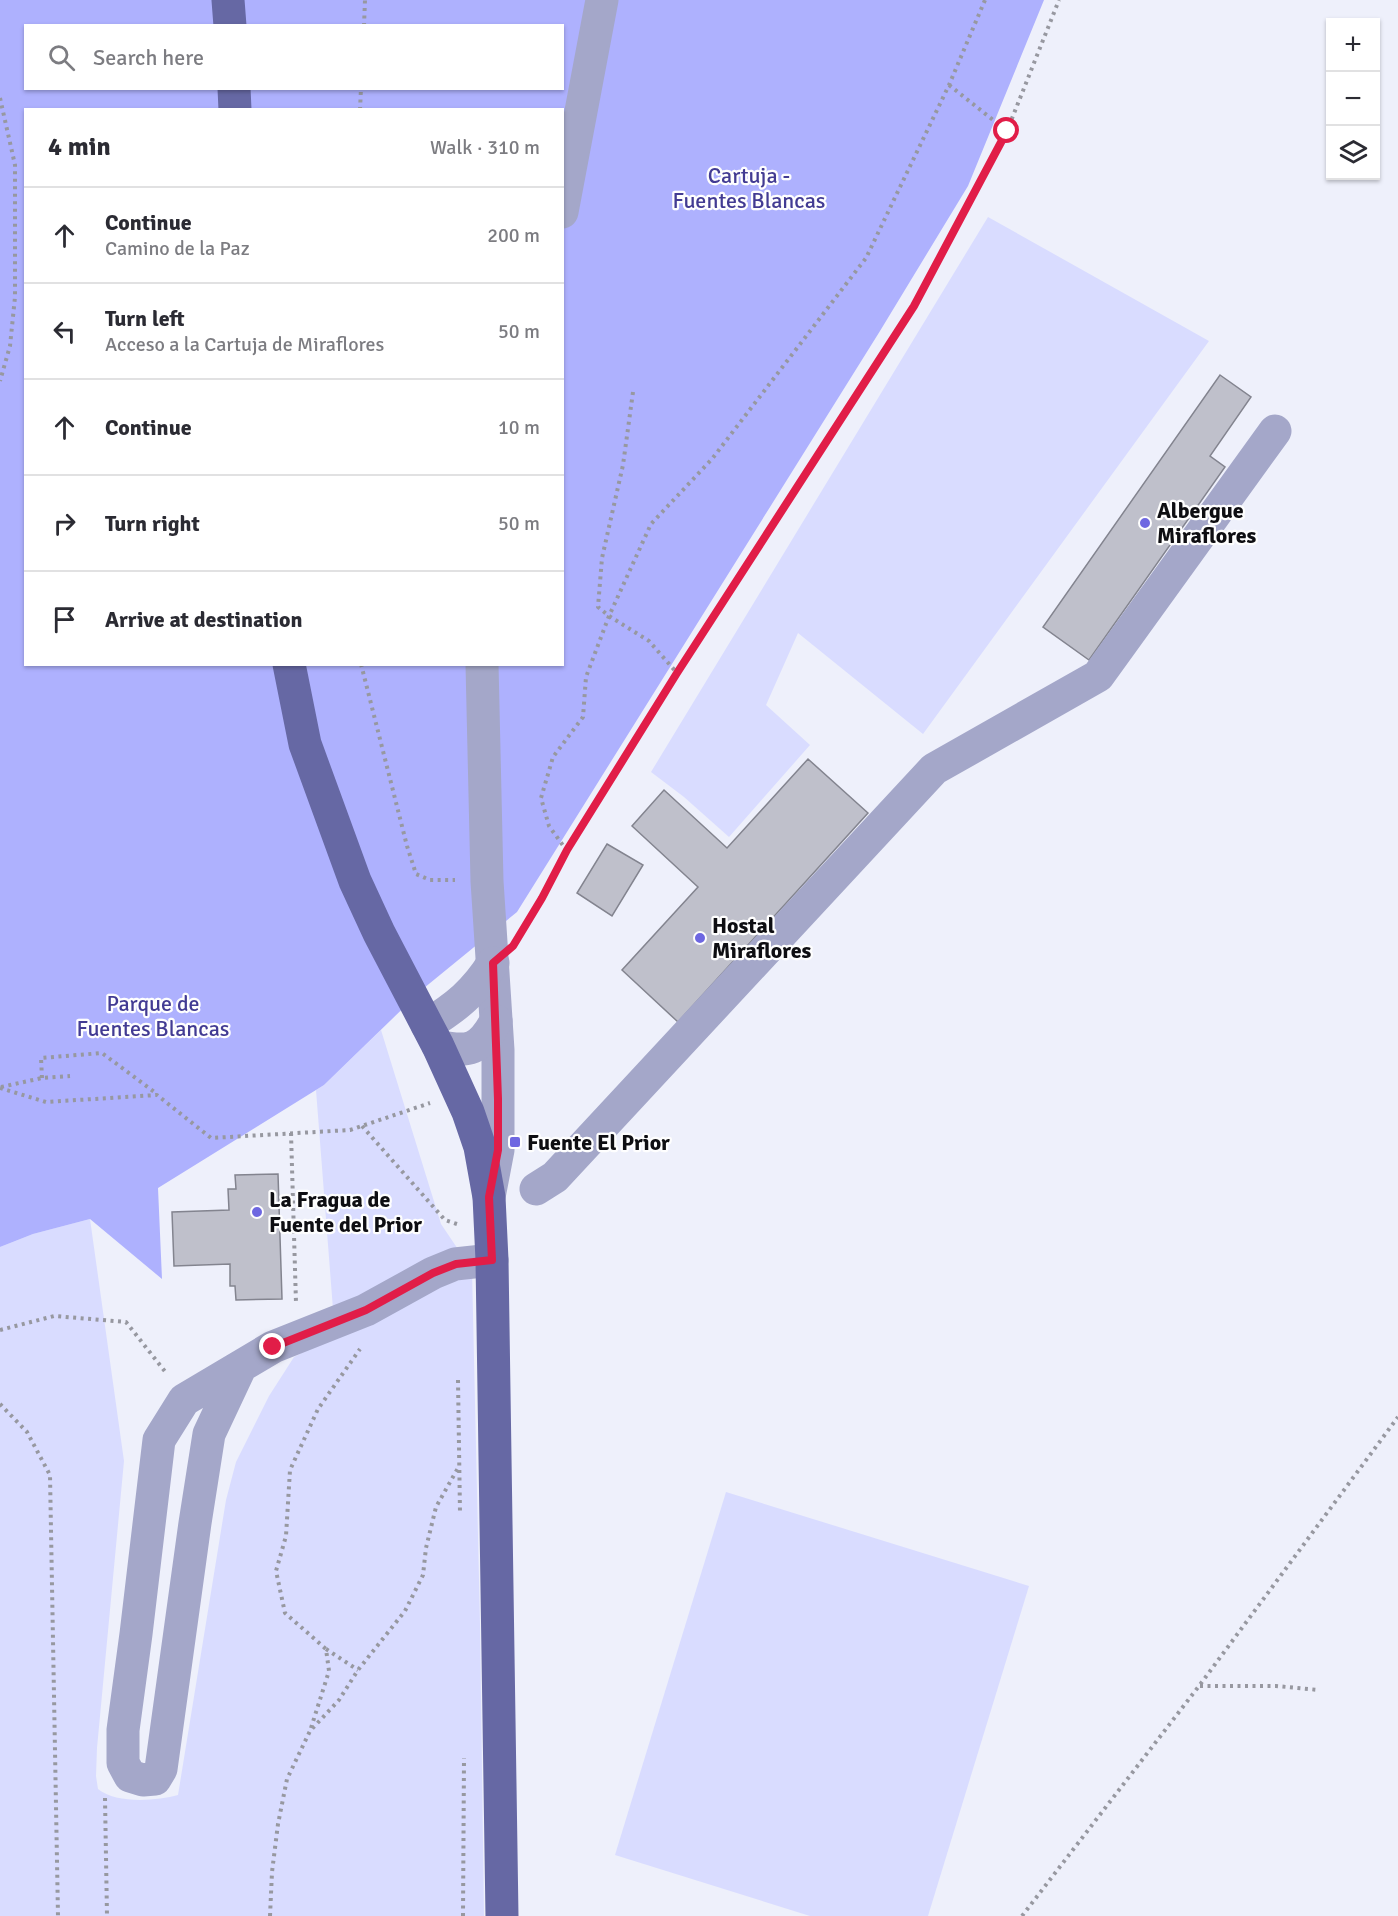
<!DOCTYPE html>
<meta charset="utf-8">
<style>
:root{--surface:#fff;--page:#f7f7f7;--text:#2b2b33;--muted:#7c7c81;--line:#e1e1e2}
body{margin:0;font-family:Signika,sans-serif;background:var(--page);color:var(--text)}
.controls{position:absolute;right:18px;top:18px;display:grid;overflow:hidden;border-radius:0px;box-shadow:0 2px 4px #0004}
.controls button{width:54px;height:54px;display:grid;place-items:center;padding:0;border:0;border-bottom:2px solid var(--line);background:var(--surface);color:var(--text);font:30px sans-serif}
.stop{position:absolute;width:18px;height:18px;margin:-14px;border:4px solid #e11d48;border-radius:50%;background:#fff}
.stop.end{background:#e11d48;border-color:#fff;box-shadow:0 2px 6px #0008}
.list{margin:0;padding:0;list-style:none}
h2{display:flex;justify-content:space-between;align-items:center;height:78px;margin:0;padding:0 24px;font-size:26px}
h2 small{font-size:20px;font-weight:400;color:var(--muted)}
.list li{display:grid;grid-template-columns:39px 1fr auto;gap:18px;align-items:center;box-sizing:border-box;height:96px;padding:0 24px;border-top:2px solid var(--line)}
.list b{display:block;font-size:22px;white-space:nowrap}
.list p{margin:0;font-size:20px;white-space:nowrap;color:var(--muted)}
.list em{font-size:20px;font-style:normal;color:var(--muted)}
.icon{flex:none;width:33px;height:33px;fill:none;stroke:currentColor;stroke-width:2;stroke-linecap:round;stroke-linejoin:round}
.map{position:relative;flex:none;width:1398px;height:1916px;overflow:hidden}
.search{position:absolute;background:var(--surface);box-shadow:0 2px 4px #0004;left:24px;top:24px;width:540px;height:66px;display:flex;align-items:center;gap:15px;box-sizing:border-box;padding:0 21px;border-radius:0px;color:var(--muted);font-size:22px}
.panel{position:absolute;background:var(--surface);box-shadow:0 2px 4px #0004;left:24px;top:108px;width:540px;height:558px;border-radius:0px}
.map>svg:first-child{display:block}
.green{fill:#d9dcff}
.forest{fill:#aeb1fe;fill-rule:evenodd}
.building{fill:#bfc0cb;stroke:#83848f;stroke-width:1.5}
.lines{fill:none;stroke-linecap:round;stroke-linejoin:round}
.path{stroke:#9798a0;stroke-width:4;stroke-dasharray:3 4.5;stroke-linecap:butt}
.minor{stroke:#a4a7c9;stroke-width:33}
.major{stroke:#6668a4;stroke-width:33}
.route{stroke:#e11d48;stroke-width:8}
.poi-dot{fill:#6e67e1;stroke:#fefefe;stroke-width:2}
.labels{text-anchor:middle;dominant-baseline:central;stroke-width:4.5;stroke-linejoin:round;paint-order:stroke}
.park-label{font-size:22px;fill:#423b93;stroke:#fefefe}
.poi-label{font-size:22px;font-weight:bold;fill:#0e0e12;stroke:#fefefe;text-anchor:start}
</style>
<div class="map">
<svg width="1398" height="1916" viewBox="0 0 1398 1916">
<rect width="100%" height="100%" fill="#eef0fb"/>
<g class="green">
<polygon points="988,217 1209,341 923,734 798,633 766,705 810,745 729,837 684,797 651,772"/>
<path d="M381 1030 441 1224 472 1270 480 1624 484 1916H0V1247L33 1234 90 1219 124 1461 97 1748 96 1776 98 1789C116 1804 156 1801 178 1795L226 1500 236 1462 269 1396 294 1357 335 1335 316 1090 324 1085Z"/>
<polygon points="726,1492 1029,1586 928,1916 810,1916 615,1855"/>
</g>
<path class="forest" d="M0 0H1044L968 186 880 331 517 912 424 988 324 1085 158 1188 162 1279 90 1219 33 1234 0 1247ZM26 26H562V88H26ZM26 110H562V664H26Z"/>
<g class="building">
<polygon points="1220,375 1251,397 1210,456 1225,467 1089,660 1043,627"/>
<polygon points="808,759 868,813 678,1022 622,970 698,887 632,826 664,790 727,848"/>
<polygon points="607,844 643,865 612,916 577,893"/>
<polygon points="278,1174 282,1299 236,1300 235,1286 230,1286 230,1264 174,1266 172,1212 229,1210 228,1189 236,1189 235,1175"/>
</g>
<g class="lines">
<g class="path">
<polyline points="364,26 365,0"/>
<polyline points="949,85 1007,131"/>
<polyline points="0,98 15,165 15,297 10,346 0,381"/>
<polyline points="360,110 361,88"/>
<polyline points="633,392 623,465 602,558 598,607 609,616 649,641 677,673"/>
<polyline points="361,664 407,846 416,874 430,880 455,880"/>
<polyline points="567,851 549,826 541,798 553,757 583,717 586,677 609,616 651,524 712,459 866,258 949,85 985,0"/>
<polyline points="524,928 567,851 677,673 913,306 1007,131 1059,0"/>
<polyline points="42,1078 41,1058 102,1053 157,1094"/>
<polyline points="1,1087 42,1078 70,1076"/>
<polyline points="0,1088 46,1102 157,1095 211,1138 350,1130 430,1103"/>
<polyline points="362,1126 445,1220 457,1224"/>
<polyline points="291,1133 296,1303"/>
<polyline points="0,1330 54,1316 126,1322 167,1374"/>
<polyline points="458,1380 460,1513"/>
<polyline points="0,1404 27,1432 50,1475 58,1916"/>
<polyline points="326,1649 358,1670"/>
<polyline points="1200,1686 1276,1686 1319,1690"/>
<polyline points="311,1728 329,1671 326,1649 285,1613 276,1571 286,1536 290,1470 318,1409 360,1349"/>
<polyline points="105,1798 107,1916"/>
<polyline points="270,1916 272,1872 278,1824 287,1779 310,1731 339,1700 358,1670 405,1611 423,1575 426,1548 436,1507 458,1468"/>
<polyline points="463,1916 464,1758"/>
<polyline points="1022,1916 1199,1686 1398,1417"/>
</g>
<g class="minor">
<polyline points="562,212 602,0"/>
<polyline points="482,664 487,881 498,1050 498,1150 489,1197"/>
<path d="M427 1025C456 1007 475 992 493 963"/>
<path d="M438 1046C469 1053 480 1050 496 1021"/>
<polyline points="536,1189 555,1177 934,769 1098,676 1275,431"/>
<polyline points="240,1368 209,1434 195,1523 161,1769 155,1779 143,1780 130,1776 123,1763 123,1730 136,1634 159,1440 184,1400 273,1347 366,1310 433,1273 455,1264 492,1260"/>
</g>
<g class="major">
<polyline points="228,0 230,26"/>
<polyline points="234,88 235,110"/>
<polyline points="289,664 305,744 355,881 379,933 438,1046 468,1112 480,1147 489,1197 492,1260 502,1916"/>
</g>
</g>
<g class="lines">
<polyline class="route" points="273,1347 366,1310 433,1273 456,1264 492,1260 489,1197 498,1150 498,1099 493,963 513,946 542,898 567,850 677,673 914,306 1007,131"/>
</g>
<g class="poi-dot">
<circle cx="1145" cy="523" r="6"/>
<circle cx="700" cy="938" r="6"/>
<rect x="509" y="1136" width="12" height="12" rx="3"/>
<circle cx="257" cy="1212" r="6"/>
</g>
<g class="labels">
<g class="park-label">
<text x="749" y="175">Cartuja -<tspan x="749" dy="25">Fuentes Blancas</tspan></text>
<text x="153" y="1003">Parque de<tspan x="153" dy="25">Fuentes Blancas</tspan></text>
</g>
<g class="poi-label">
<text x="1157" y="510">Albergue<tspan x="1157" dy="25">Miraflores</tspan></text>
<text x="712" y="925">Hostal<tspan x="712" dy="25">Miraflores</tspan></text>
<text x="527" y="1142">Fuente El Prior</text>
<text x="269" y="1199">La Fragua de<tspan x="269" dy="25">Fuente del Prior</tspan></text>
</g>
</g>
</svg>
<div class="controls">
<button>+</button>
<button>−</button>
<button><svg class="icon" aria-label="layers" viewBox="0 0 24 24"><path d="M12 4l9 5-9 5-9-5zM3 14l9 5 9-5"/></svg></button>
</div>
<div class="stop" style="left:1007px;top:131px"></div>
<div class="stop end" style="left:273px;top:1347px"></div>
<div class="search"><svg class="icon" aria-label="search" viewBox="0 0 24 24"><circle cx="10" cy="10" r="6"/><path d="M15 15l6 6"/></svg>Search here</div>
<section class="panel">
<h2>4 min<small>Walk · 310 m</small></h2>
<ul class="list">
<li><svg class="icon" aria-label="ahead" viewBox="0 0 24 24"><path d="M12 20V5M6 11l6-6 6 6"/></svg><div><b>Continue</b><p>Camino de la Paz</p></div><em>200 m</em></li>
<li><svg class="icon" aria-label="left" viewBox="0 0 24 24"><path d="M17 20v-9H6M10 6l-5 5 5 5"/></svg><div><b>Turn left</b><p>Acceso a la Cartuja de Miraflores</p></div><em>50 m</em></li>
<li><svg class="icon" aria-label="ahead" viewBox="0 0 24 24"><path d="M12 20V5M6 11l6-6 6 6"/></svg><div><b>Continue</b></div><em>10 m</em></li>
<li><svg class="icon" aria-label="right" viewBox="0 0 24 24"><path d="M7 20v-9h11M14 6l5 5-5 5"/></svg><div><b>Turn right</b></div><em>50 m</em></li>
<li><svg class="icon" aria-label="arrive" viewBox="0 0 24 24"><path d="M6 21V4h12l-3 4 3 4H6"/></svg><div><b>Arrive at destination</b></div></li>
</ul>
</section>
</div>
